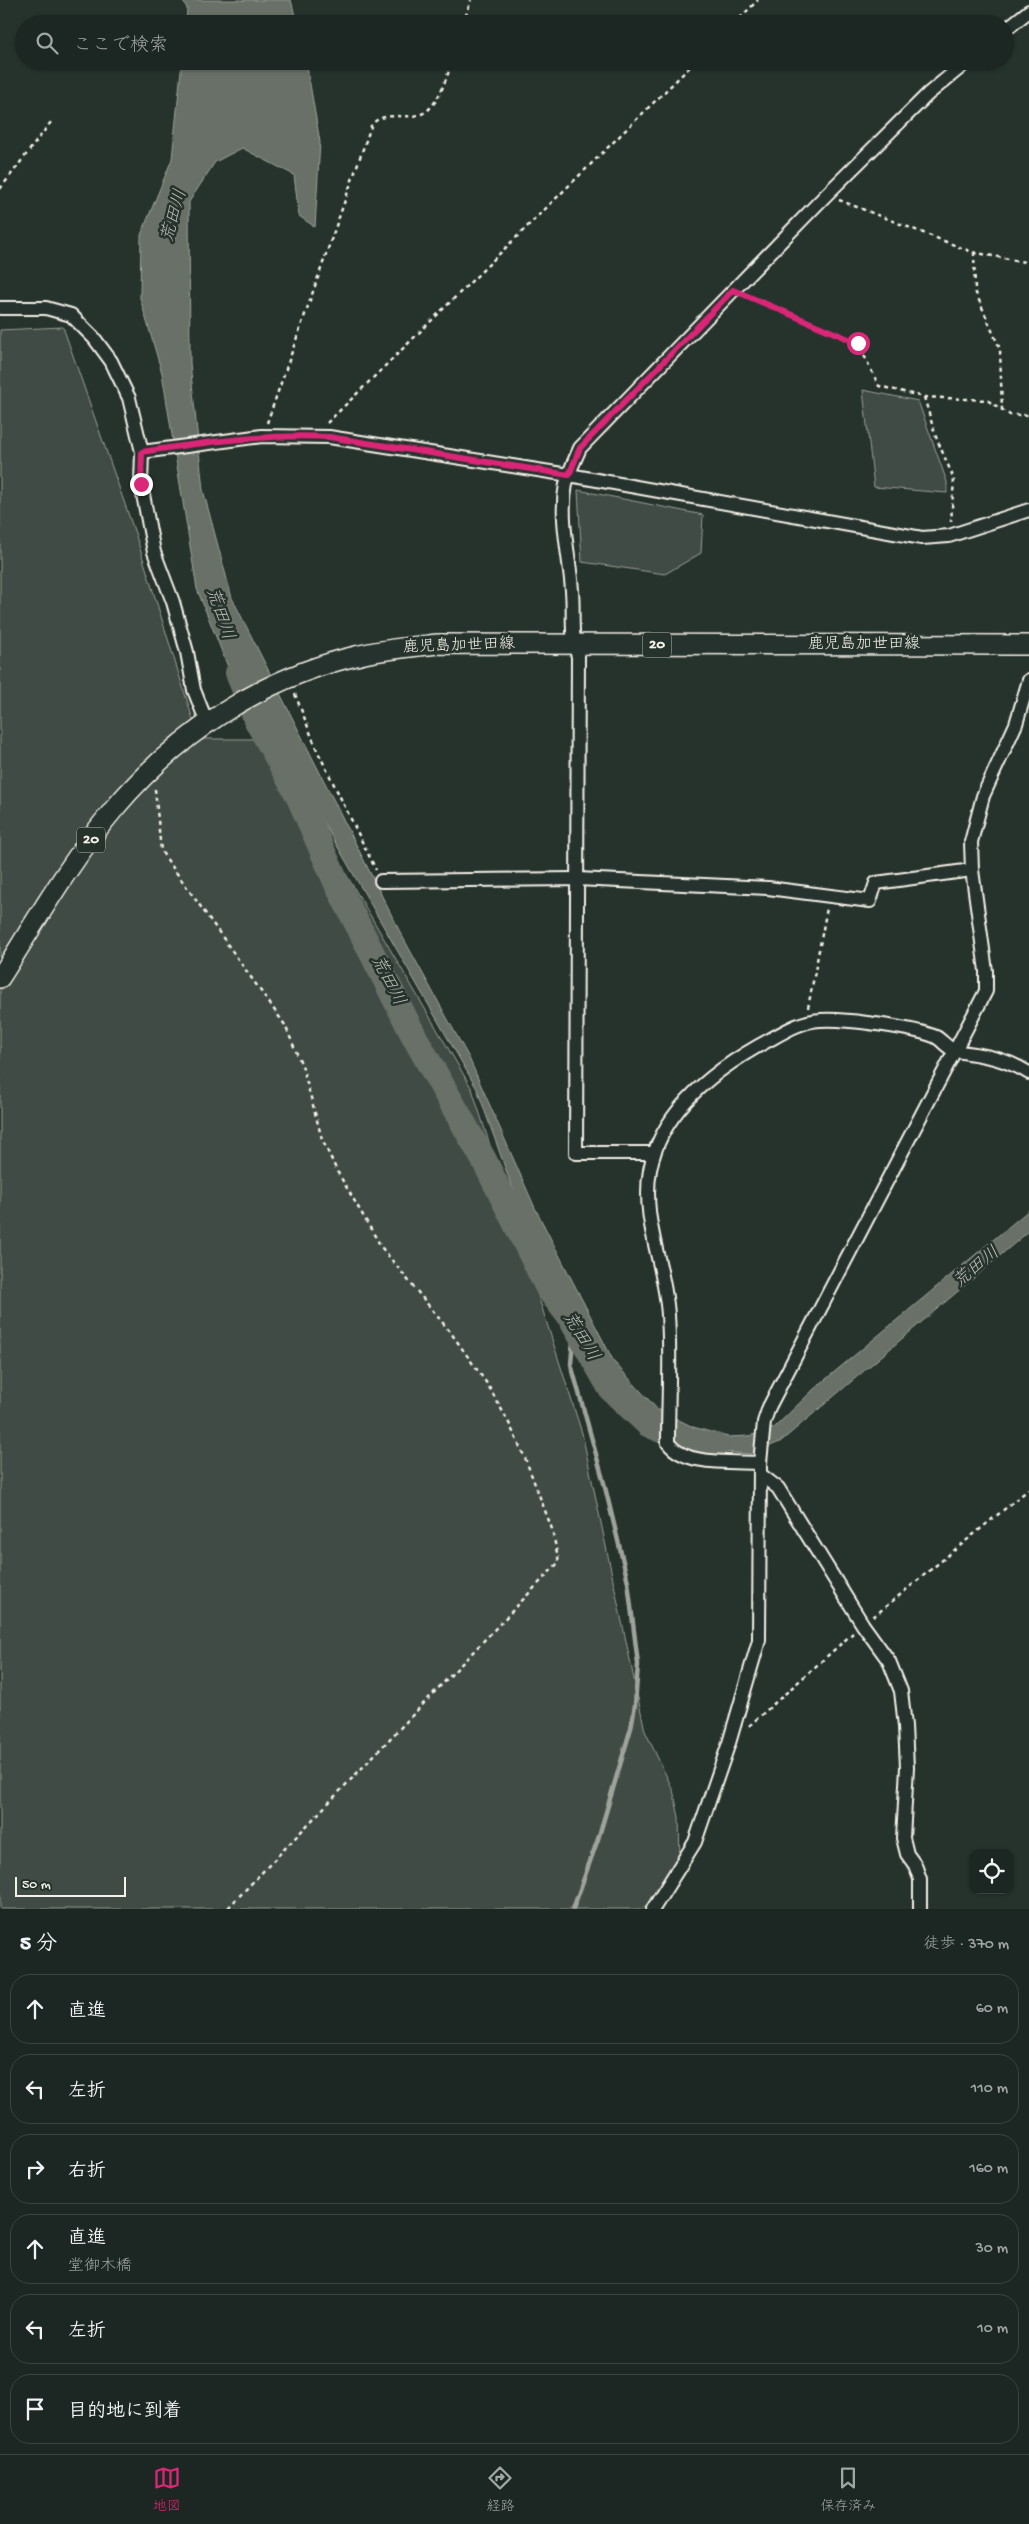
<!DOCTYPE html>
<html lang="ja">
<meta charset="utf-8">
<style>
:root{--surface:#1c2622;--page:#252e2a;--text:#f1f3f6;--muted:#a0a5a5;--line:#3a4340;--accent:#db2777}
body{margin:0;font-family:"Gochi Hand","Klee One",sans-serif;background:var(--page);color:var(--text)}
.controls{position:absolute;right:15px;bottom:15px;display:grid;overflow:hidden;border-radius:10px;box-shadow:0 1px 4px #0004}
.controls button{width:45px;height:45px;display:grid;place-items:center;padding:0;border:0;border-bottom:1px solid var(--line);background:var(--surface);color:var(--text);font:25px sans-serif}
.scale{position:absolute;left:15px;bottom:12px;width:111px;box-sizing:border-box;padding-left:5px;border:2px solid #f4f1e8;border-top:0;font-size:14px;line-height:18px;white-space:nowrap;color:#f4f1e8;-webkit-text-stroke:4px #26332d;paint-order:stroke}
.stop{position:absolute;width:15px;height:15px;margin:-11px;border:4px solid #db2777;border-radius:50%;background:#fff}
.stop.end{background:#db2777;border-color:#fff;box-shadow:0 1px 5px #0008}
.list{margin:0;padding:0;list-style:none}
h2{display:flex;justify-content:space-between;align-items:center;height:65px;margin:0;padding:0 20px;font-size:21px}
h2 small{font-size:16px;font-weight:400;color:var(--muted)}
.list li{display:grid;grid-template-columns:32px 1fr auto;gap:15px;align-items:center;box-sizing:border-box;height:70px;margin:0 10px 10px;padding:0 10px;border:1px solid var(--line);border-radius:20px}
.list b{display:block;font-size:19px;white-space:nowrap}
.list p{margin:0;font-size:16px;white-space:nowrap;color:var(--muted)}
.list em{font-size:16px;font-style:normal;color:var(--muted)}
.icon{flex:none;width:28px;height:28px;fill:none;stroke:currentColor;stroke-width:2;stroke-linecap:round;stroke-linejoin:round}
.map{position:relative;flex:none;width:1029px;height:1909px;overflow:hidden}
.search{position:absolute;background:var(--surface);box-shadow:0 1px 4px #0004;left:15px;right:15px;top:15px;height:55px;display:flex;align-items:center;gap:12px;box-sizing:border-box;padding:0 18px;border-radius:28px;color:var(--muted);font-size:19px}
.sheet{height:545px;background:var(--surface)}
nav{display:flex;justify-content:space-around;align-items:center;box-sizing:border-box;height:70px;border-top:1px solid var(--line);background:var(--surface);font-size:14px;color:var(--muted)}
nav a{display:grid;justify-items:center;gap:2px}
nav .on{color:var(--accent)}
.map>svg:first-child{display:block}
.green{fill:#414b45;stroke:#9a9e96}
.water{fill:#676f68;stroke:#9fa39b}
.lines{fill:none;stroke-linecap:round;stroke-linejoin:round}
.stream{stroke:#9fa39b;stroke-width:4.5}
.river{stroke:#676f68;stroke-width:26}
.street-casing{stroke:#f4f1e8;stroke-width:16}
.primary-casing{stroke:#f4f1e8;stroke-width:22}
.path{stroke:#f4f1e8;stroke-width:2.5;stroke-dasharray:4 4;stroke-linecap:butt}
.street{stroke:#26332d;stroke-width:12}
.primary{stroke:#26332d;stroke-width:19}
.route{stroke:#db2777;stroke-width:6}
.labels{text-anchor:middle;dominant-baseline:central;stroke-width:5;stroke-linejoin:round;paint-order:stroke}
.shield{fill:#26332d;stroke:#b6b8b0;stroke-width:1}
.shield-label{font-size:15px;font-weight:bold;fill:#f4f1e8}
.street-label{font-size:16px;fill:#f4f1e8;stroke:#26332d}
.water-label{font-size:18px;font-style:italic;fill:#bcbdb5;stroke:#26332d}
</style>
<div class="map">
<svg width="1029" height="1909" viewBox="0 0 1029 1909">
<rect width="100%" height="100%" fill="#26332d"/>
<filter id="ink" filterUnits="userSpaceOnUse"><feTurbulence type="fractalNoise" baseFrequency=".02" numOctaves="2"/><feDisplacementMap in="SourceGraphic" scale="10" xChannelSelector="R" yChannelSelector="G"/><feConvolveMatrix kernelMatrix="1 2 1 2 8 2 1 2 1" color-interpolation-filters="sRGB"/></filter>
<g filter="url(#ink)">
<g class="green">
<polygon points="63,327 136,536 199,739 267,739 472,1089 582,1433 645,1731 673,1790 679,1817 680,1862 643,1909 0,1909 0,330"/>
<polygon points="863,390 918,401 947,482 947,493 874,487"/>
<polygon points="578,490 703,515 701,553 665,574 582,562"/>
</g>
<g class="water">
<polygon points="182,0 291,0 297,24 186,24 187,8"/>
<polygon points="182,61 306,61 320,142 315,227 299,216 294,175 242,148 215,162 189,202 190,363 203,490 232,598 400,932 469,1058 535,1208 614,1362 657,1409 693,1427 728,1437 749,1436 774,1428 814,1389 1029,1210 1029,1231 780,1442 750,1454 721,1452 693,1446 650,1420 602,1363 522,1215 477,1089 282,750 230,672 197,589 162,373 140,298 141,235 172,159"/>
</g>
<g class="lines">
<polyline class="stream" points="573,1909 598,1839 631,1728 635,1705 638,1664 628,1582 604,1483 571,1364 574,1327"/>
<polyline class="river" points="238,673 257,721 298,795 337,884 382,973 415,1038 484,1160 549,1290 570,1317 611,1389 648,1424 691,1443 715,1446"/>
<g class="street-casing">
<g id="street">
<polyline points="1005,30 1029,11"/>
<polyline points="0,308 46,308 71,315 94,338 111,361 129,398 142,452 141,484 154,552 173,602 187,652 194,690 207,723"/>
<polyline points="142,452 262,436 329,437 569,475 922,538 949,536 1029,510"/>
<polyline points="381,881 577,879 768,888 870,901 876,883 972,870"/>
<path d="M654 1153H576L578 656C570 636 574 613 572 591 570 556 559 520 566 484 569 471 575 460 580 448L826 195 928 94 968 61"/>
<path d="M760 1463C733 1461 686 1467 668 1443 668 1400 671 1357 668 1315 665 1265 641 1220 650 1170 661 1108 720 1066 771 1039 787 1030 802 1021 820 1020 842 1018 916 1028 936 1037 942 1040 947 1048 954 1050 962 1053 972 1053 980 1055 998 1058 1013 1063 1029 1073"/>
<polyline points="761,1475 778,1488 863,1625 889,1661 901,1691 905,1726 907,1767 903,1838 907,1854 915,1865 920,1879 920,1909"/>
<polyline points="653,1909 695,1842 729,1743 759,1640 760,1463 764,1422 769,1407 986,991 986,971 972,870 971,842 983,796 1016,724 1029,680"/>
</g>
</g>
<g class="primary-casing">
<path id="primary" d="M0 978C36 921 70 861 114 809 176 735 261 678 356 656 383 649 410 647 438 644L1029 645"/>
</g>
<g class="path">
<polyline points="463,24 471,0"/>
<polyline points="734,24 758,0"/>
<polyline points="0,189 51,122"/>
<polyline points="839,200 972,252 1029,263"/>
<polyline points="974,252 975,291 1000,349 1002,410"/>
<polyline points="746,295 858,343 879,386 924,397 987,400 1010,415 1029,415"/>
<polyline points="924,397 936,437 954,479 951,522"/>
<path d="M267 423 371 126C383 107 413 124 428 110 441 98 446 77 453 61"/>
<polyline points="327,423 696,61"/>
<polyline points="295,694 317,750 376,870"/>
<polyline points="155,789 161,851 285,1025 303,1068 322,1139 337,1171 382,1248 451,1333 488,1385 508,1421 525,1458 552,1529 559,1562 227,1909"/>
<polyline points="808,1008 827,908"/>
<polyline points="873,1617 1029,1489"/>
<polyline points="749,1726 853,1633"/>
</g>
<use href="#street" class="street"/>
<use href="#primary" class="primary"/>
</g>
</g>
<g class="lines" filter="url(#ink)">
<path class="route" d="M141 484 142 452C204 442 266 434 329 437L569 475 580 448 733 290 858 343"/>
</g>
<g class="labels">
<g class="shield">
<rect x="643" y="632.5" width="28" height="25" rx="4"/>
<rect x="77" y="827.5" width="28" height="25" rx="4"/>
</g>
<g class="shield-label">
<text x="657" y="645">20</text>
<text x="91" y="840">20</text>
</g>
<g class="street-label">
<text x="864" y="645">鹿児島加世田線</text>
<text transform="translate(459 647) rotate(-2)">鹿児島加世田線</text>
</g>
<g class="water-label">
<text transform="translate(175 216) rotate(-74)">荒田川</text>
<text transform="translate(219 614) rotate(71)">荒田川</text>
<text transform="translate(387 981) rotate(63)">荒田川</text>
<text transform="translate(977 1268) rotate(-40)">荒田川</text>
<text transform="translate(580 1337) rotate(59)">荒田川</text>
</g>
</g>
</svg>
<div class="controls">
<button><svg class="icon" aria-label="locate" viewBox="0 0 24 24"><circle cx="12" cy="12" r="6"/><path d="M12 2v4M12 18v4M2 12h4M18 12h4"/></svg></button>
</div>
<div class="scale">50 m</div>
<div class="stop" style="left:858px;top:343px"></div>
<div class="stop end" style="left:141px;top:484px"></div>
<div class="search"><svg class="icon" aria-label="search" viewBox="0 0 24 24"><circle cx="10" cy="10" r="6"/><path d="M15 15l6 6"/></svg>ここで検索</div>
</div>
<section class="sheet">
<h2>5 分<small>徒歩 · 370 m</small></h2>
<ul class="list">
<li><svg class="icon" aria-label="ahead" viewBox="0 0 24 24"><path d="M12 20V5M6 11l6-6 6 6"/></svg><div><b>直進</b></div><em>60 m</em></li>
<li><svg class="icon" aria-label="left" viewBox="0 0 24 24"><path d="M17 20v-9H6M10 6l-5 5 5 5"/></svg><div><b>左折</b></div><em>110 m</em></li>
<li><svg class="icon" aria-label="right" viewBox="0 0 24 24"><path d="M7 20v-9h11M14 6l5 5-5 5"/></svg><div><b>右折</b></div><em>160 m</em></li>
<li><svg class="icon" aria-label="ahead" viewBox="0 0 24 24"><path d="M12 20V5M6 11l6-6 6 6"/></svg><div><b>直進</b><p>堂御木橋</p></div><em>30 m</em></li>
<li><svg class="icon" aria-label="left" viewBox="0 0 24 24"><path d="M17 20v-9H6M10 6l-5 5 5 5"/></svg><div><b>左折</b></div><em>10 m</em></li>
<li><svg class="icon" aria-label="arrive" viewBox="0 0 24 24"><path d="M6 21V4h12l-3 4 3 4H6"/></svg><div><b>目的地に到着</b></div></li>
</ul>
</section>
<nav>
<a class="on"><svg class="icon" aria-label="map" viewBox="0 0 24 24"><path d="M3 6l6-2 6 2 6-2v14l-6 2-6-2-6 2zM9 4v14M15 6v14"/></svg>地図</a>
<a><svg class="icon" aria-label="directions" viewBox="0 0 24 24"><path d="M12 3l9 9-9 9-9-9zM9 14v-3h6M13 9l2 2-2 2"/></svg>経路</a>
<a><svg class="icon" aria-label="saved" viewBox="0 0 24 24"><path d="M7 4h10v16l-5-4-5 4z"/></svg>保存済み</a>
</nav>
